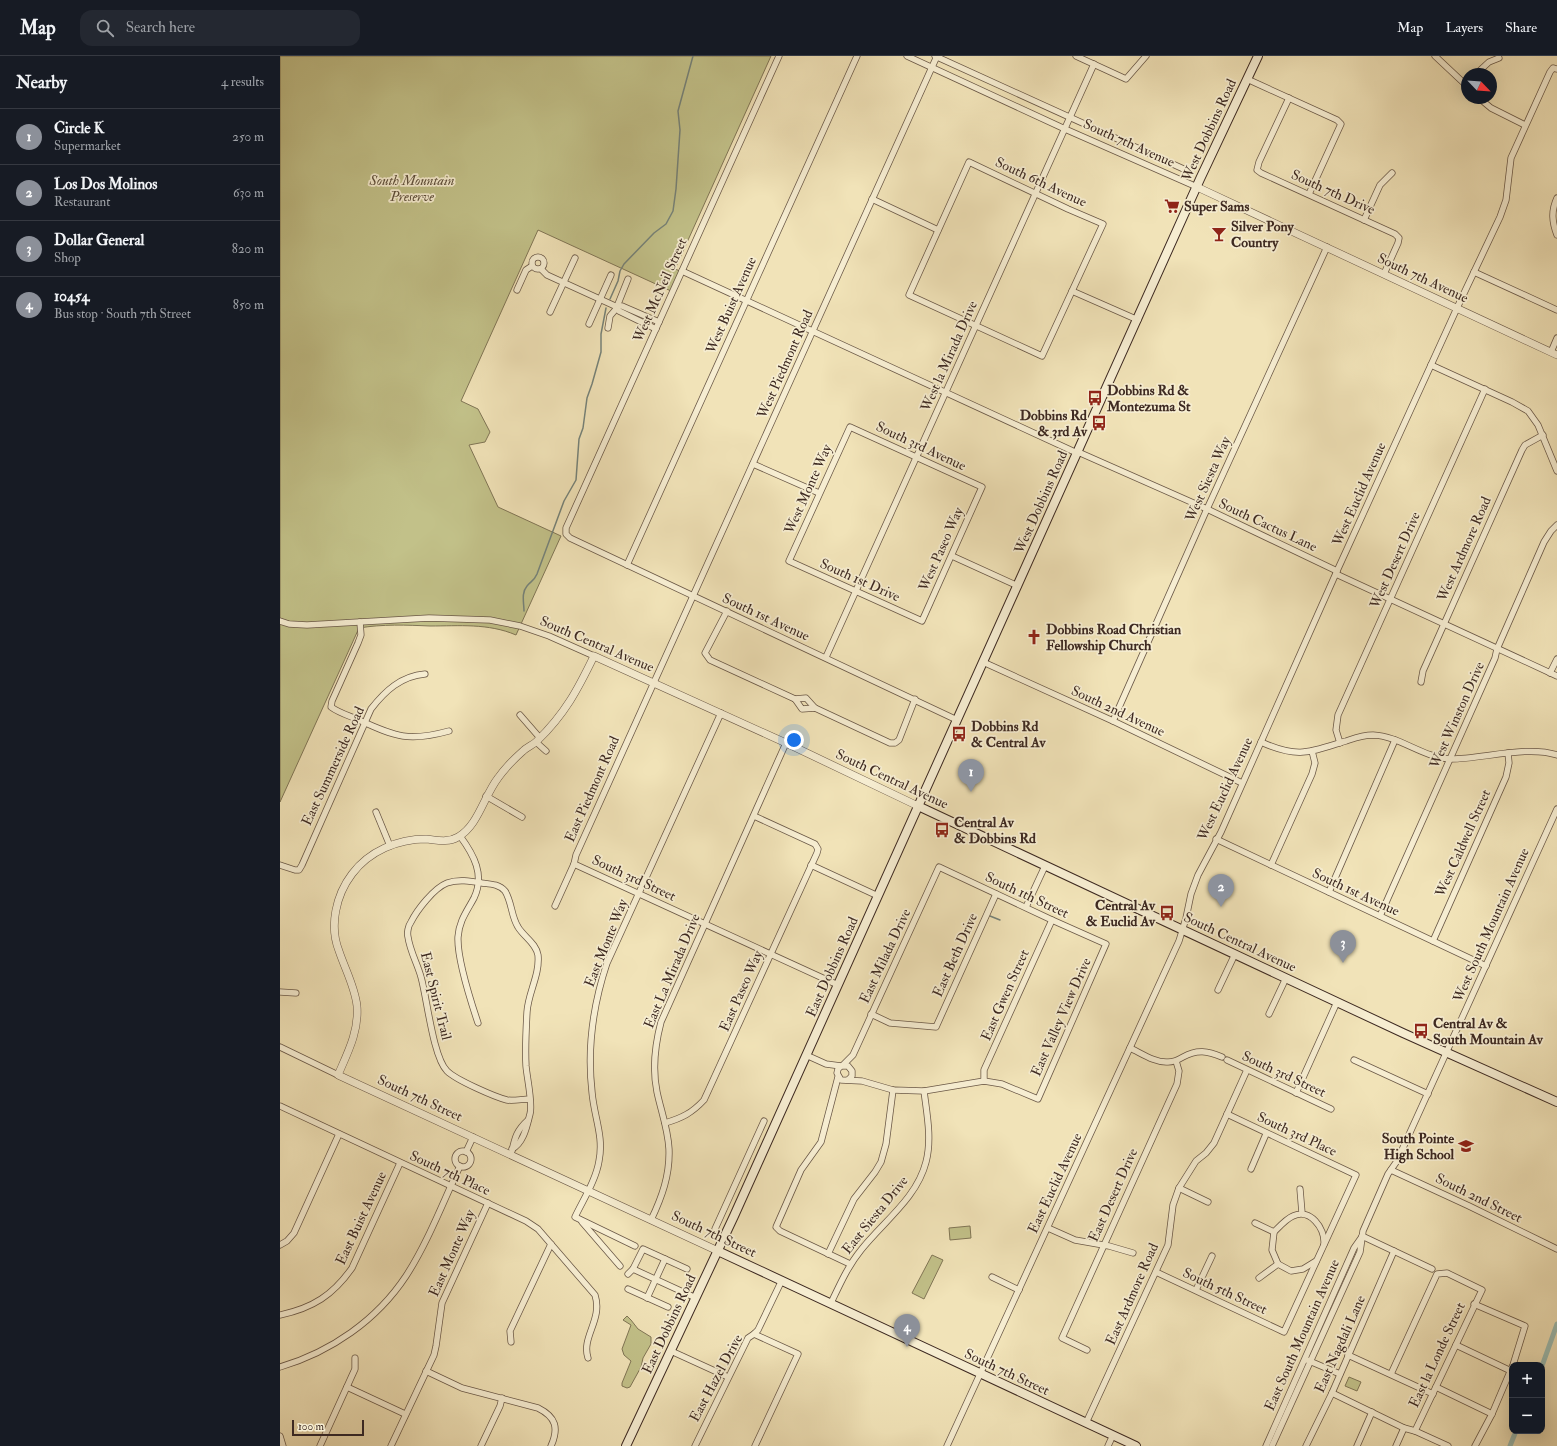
<!DOCTYPE html>
<meta charset="utf-8">
<style>
:root{--surface:#171b24;--page:#242831;--text:#f1f3f6;--muted:#9ea1a6;--line:#363941;--accent:#8c9099}
body{margin:0;font-family:"IM FELL Double Pica",serif;background:var(--page);color:var(--text)}
.controls{position:absolute;right:12px;bottom:12px;display:grid;overflow:hidden;border-radius:8px;box-shadow:0 4px 16px #0002}
.controls button{width:36px;height:36px;display:grid;place-items:center;padding:0;border:0;border-bottom:1px solid var(--line);background:var(--surface);color:var(--text);font:20px sans-serif}
.compass{position:absolute;left:1181px;top:12px;width:36px;height:36px;border-radius:50%;background:var(--surface);box-shadow:0 4px 16px #0002;rotate:115deg}
.scale{position:absolute;left:12px;bottom:10px;width:72px;box-sizing:border-box;padding-left:4px;border:2px solid #3d2921;border-top:0;font-size:11px;line-height:14px;white-space:nowrap;color:#3d2921;-webkit-text-stroke:3px #f6edd1;paint-order:stroke}
.you{position:absolute;left:514px;top:684px;width:14px;height:14px;margin:-10px;border:3px solid #fff;border-radius:50%;background:#1a73e8;box-shadow:0 0 0 6px #1a73e833}
.badge{display:grid;place-items:center;width:26px;height:26px;border-radius:50%;background:var(--accent);color:#fff;font-size:13px;font-weight:700}
.pin{position:absolute;translate:-50% -33px;filter:drop-shadow(0 1px 2px #0008)}
.pin::after{content:'';position:absolute;top:21px;width:14px;height:12px;background:inherit;clip-path:polygon(0 0,100% 0,50% 100%)}
.list{margin:0;padding:0;list-style:none}
h2{display:flex;justify-content:space-between;align-items:center;height:52px;margin:0;padding:0 16px;font-size:17px}
h2 small{font-size:13px;font-weight:400;color:var(--muted)}
.list li{display:grid;grid-template-columns:26px 1fr auto;gap:12px;align-items:center;box-sizing:border-box;height:56px;padding:0 16px;border-top:1px solid var(--line)}
.list b{display:block;font-size:15px;white-space:nowrap}
.list p{margin:0;font-size:13px;white-space:nowrap;color:var(--muted)}
.list em{font-size:13px;font-style:normal;color:var(--muted)}
.icon{flex:none;width:22px;height:22px;fill:none;stroke:currentColor;stroke-width:2;stroke-linecap:round;stroke-linejoin:round}
.map{position:relative;flex:none;width:1277px;height:1390px;overflow:hidden}
header{display:flex;align-items:center;gap:24px;box-sizing:border-box;height:56px;padding:0 20px;background:var(--surface);border-bottom:1px solid var(--line)}
header strong{font-size:19px}
nav{display:flex;gap:22px;margin-inline-start:auto;font-size:14px}
.search{width:280px;height:36px;background:var(--page);display:flex;align-items:center;gap:10px;box-sizing:border-box;padding:0 14px;border-radius:12px;color:var(--muted);font-size:15px}
main{display:flex}
aside{flex:1;background:var(--surface)}
.map>svg:first-child{display:block}
.green{fill:#c2c189;stroke:#807555}
.lines{fill:none;stroke-linecap:round;stroke-linejoin:round}
.stream{stroke:#758279;stroke-width:1.5}
.canal{stroke:#9bbdb3;stroke-width:5}
.minor-casing{stroke:#6a5847;stroke-width:7}
.tertiary-casing{stroke:#6a5847;stroke-width:8}
.secondary-casing{stroke:#3d2921;stroke-width:10}
.minor{stroke:#f6edd1;stroke-width:5.5}
.tertiary{stroke:#f6edd1;stroke-width:7}
.secondary{stroke:#f6edd1;stroke-width:8}
.labels{text-anchor:middle;dominant-baseline:central;stroke-width:3.5;stroke-linejoin:round;paint-order:stroke}
.street-label{font-size:14px;fill:#3d2921;stroke:#f6edd1}
.park-label{font-size:14px;font-style:italic;fill:#5e4f3b;stroke:#f6edd1}
.poi-label{font-size:14px;font-weight:bold;fill:#3d2921;stroke:#f6edd1;text-anchor:start}
</style>
<header>
<strong>Map</strong>
<div class="search"><svg class="icon" aria-label="search" viewBox="0 0 24 24"><circle cx="10" cy="10" r="6"/><path d="M15 15l6 6"/></svg>Search here</div>
<nav><a>Map</a><a>Layers</a><a>Share</a></nav>
</header>
<main>
<aside>
<h2>Nearby<small>4 results</small></h2>
<ul class="list">
<li><span class="badge">1</span><div><b>Circle K</b><p>Supermarket</p></div><em>250 m</em></li>
<li><span class="badge">2</span><div><b>Los Dos Molinos</b><p>Restaurant</p></div><em>630 m</em></li>
<li><span class="badge">3</span><div><b>Dollar General</b><p>Shop</p></div><em>820 m</em></li>
<li><span class="badge">4</span><div><b>10454</b><p>Bus stop · South 7th Street</p></div><em>850 m</em></li>
</ul>
</aside>
<div class="map">
<svg width="1277" height="1390" viewBox="0 0 1277 1390">
<rect width="100%" height="100%" fill="#f1e3b8"/>
<filter id="stains"><feTurbulence type="fractalNoise" baseFrequency=".005" numOctaves="4"/><feColorMatrix values="0 0 0 0 .2 0 0 0 0 .09 0 0 0 0 .02 0 0 0 .5 -.17"/></filter>
<radialGradient id="worn" r=".72"><stop offset=".6" stop-color="#630" stop-opacity="0"/><stop offset="1" stop-color="#630" stop-opacity=".3"/></radialGradient>
<g class="green">
<path d="M0 0H491L395 213 400 215 391 235 258 174 181 345 198 353 210 376 205 386 189 389 218 451 281 480 236 579C208 567 179 570 150 570 126 569 103 568 79 572L0 746Z"/>
<polygon points="690,1170 691,1182 670,1184 669,1172"/>
<polygon points="652,1199 663,1204 644,1243 632,1237"/>
<polygon points="347,1260 351,1264 358,1273 371,1281 371,1288 363,1302 361,1311 350,1331 347,1332 342,1330 342,1327 351,1305 344,1299 342,1293 351,1269 343,1264"/>
<polygon points="1069,1321 1081,1326 1077,1335 1065,1330"/>
</g>
<g class="lines">
<g class="stream">
<polyline points="330,243 338,225 340,215 344,208 374,177 386,168 393,155 396,133 400,74 398,55 413,0"/>
<path d="M244 555C244 547 241 537 247 530 251 525 254 525 257 518L284 445 296 424 299 383 303 372 307 342 312 328 321 296V278L326 252"/>
<polyline points="710,860 720,864"/>
</g>
<g class="canal">
<polyline points="1262,1310 1277,1268"/>
<polyline points="1230,1390 1236,1375"/>
</g>
<g class="minor-casing">
<g id="minor">
<polyline points="499,0 286,472 286,478 290,482 677,664"/>
<polyline points="627,0 785,73 917,131"/>
<polyline points="655,0 908,115"/>
<polyline points="796,0 846,23 866,0"/>
<polyline points="1155,0 1187,30"/>
<polyline points="1196,18 1209,6 1219,2"/>
<polyline points="967,23 1057,64 1061,68 1029,138"/>
<polyline points="1009,42 979,106 977,114 981,117 1115,178 1119,182 1118,187 1104,218"/>
<polyline points="1199,42 1211,52 1245,69"/>
<polygon points="689,106 788,153 823,168 762,300 629,239"/>
<path d="M1277 142C1271 155 1272 166 1277 179"/>
<polyline points="592,143 658,174"/>
<polyline points="1084,164 1100,129 1112,117"/>
<circle cx="258" cy="207" r="6"/>
<polyline points="261,213 267,219 335,250 339,255 376,273"/>
<polyline points="402,215 797,397"/>
<polyline points="1194,216 1277,254"/>
<polyline points="237,234 246,214 252,210"/>
<polyline points="792,235 858,264"/>
<polyline points="336,250 342,250 379,266"/>
<polyline points="270,256 295,202"/>
<polyline points="309,268 331,219"/>
<polyline points="328,272 330,260 336,253 348,223"/>
<polyline points="1271,296 1277,282"/>
<polyline points="1151,309 1232,346 1248,355 1258,369 1277,415"/>
<polygon points="570,371 702,431 642,565 509,505"/>
<polyline points="798,396 927,453 1057,515"/>
<polyline points="473,408 539,437"/>
<polyline points="672,500 738,530"/>
<polyline points="347,509 577,0"/>
<polyline points="1056,518 1277,620"/>
<polyline points="447,555 425,597 430,604 515,643 522,653 535,652 610,687 615,687 619,684 635,643"/>
<polyline points="0,565 9,568 27,569 149,562 210,564 240,570 269,580 314,600"/>
<path d="M80 566 81 579 78 587 52 645 51 651C59 657 70 660 79 664 116 681 129 686 169 675"/>
<polyline points="546,601 814,8"/>
<polyline points="703,606 833,665 962,727"/>
<polyline points="1270,617 1277,603"/>
<polyline points="1141,626 1143,615 1242,394 1245,389 1263,379"/>
<polyline points="515,643 526,642 535,652"/>
<polyline points="240,659 260,682"/>
<polyline points="833,665 927,453 1047,191"/>
<polyline points="256,686 266,695"/>
<path d="M981 686C1018 703 1030 696 1066 685 1075 682 1083 679 1093 679 1120 680 1143 702 1171 703 1202 703 1248 689 1277 699"/>
<polyline points="1060,687 1056,674 1058,659 1205,333"/>
<polyline points="206,740 242,761"/>
<polyline points="96,756 110,790"/>
<path d="M180 780C194 799 205 819 194 842 187 855 179 865 178 881 177 902 191 946 198 967"/>
<polyline points="936,783 1206,910"/>
<polyline points="294,808 558,929"/>
<path d="M0 809 15 814H19L22 809 91 653C105 635 121 620 145 618"/>
<polyline points="531,809 598,840"/>
<polyline points="991,809 1032,718 1035,707 1032,695"/>
<polyline points="1049,836 1115,684"/>
<polyline points="275,850 294,808 296,799 657,0"/>
<polyline points="746,851 765,810"/>
<polyline points="1100,860 1215,602 1217,593 1264,486 1271,475 1277,469"/>
<polyline points="1153,885 1226,721 1229,707 1228,697"/>
<polyline points="938,934 955,898"/>
<polyline points="0,936 16,937"/>
<polyline points="591,958 610,967 656,971 716,838"/>
<polyline points="989,958 1006,922"/>
<polyline points="0,991 58,1019"/>
<path d="M850 992C861 997 875 1007 888 1006 894 1006 898 1004 903 1001 917 993 928 995 942 1001"/>
<polyline points="526,999 546,1008 561,1010"/>
<polyline points="947,1004 1051,1053"/>
<polyline points="1074,1004 1148,1038"/>
<polyline points="563,1009 573,999 659,811 772,864 826,888 758,1043 722,1028 704,1025 644,1035 613,1034 582,1025 561,1024 557,1017 558,1013 561,1010 568,1010 572,1015 572,1020 568,1024"/>
<polyline points="558,1021 541,1086 521,1114 496,1171 500,1175 570,1208"/>
<polyline points="704,1025 704,1014 772,864"/>
<polyline points="1016,1037 1057,946"/>
<path d="M0 1050 246 1165 258 1173 315 1239C323 1264 301 1281 308 1302"/>
<path d="M385 1067C402 1062 412 1057 424 1044L537 797 538 793 535 788 474 760"/>
<path d="M232 1093C244 1087 247 1069 250 1058 253 1048 247 1022 246 1010 245 992 246 974 247 956 248 937 260 919 258 899 256 887 244 881 238 871 231 860 232 846 225 835 219 828 210 828 202 827 190 825 178 823 167 827 154 832 137 854 131 866 128 870 127 877 128 881 130 895 137 907 141 921 147 942 153 1001 167 1015 176 1024 215 1041 227 1044 234 1045 243 1043 250 1043"/>
<path d="M232 1095C235 1081 237 1074 248 1064"/>
<circle cx="183" cy="1103" r="8"/>
<polyline points="186,1096 193,1081"/>
<polyline points="971,1113 986,1078"/>
<polyline points="1111,1114 1189,1150 1277,1193"/>
<polyline points="899,1132 928,1146"/>
<polyline points="1020,1133 1022,1157"/>
<path d="M371 1164C382 1141 390 1119 389 1093 388 1073 381 1055 377 1036 372 1012 375 989 381 966L506 687"/>
<polyline points="302,1166 340,1210"/>
<polyline points="975,1167 994,1176"/>
<polyline points="768,1172 795,1184 829,1190 853,1197"/>
<polyline points="435,1173 484,1065"/>
<polyline points="1082,1180 1152,1213"/>
<polyline points="0,1189 7,1185 14,1177 59,1078"/>
<path d="M355 1190 295 1161C303 1144 316 1124 319 1105 324 1080 314 1061 312 1036 307 992 313 949 327 907L441 657"/>
<polyline points="548,1198 574,1143 595,1116 601,1106 606,1088 613,1034"/>
<path d="M1036 1205 1023 1213 1011 1215 998 1208 992 1194 994 1176C1000 1170 1006 1163 1013 1160 1030 1152 1045 1172 1044 1188"/>
<polyline points="353,1213 416,1242"/>
<polyline points="876,1216 1004,1276 1076,1119 947,1058"/>
<polyline points="348,1218 353,1213 363,1193 407,1213"/>
<polyline points="712,1221 739,1234"/>
<polyline points="979,1222 998,1208"/>
<polyline points="348,1233 388,1251"/>
<polyline points="916,1234 932,1200"/>
<polyline points="367,1242 385,1203"/>
<path d="M551 1247C560 1228 568 1210 581 1194 603 1166 637 1142 646 1106 652 1083 647 1059 644 1035"/>
<polyline points="1194,1248 1245,1270 1233,1309"/>
<path d="M0 1259C33 1252 53 1239 72 1212L120 1107"/>
<polyline points="474,1278 518,1298 475,1390"/>
<polyline points="231,1286 230,1275 271,1188"/>
<polyline points="1176,1289 1231,1315"/>
<polyline points="807,1294 782,1282 897,1028 899,1015 896,1005"/>
<polyline points="391,1295 448,1321"/>
<polyline points="1068,1299 1153,1338"/>
<polyline points="1027,1304 1060,1318"/>
<path d="M0 1311C51 1296 97 1264 126 1220 148 1186 163 1146 180 1110"/>
<path d="M146 1315 182 1332 258 1352C276 1361 279 1372 271 1390"/>
<polyline points="1111,1318 1157,1218 1167,1217 1202,1234 1135,1375"/>
<polyline points="67,1331 125,1358"/>
<polyline points="1156,1331 1212,1358"/>
<polyline points="1052,1337 1124,1372 1135,1375 1168,1390"/>
<polyline points="806,1367 888,1189 893,1149 899,1132 916,1105 926,1097 934,1087 967,1014"/>
<polyline points="0,1380 3,1390"/>
<polyline points="40,1390 75,1313 75,1302"/>
<polyline points="111,1390 154,1299 156,1290 162,1247 208,1147"/>
<polyline points="201,1390 220,1350 222,1342"/>
<polyline points="415,1390 468,1282 474,1278 478,1274 502,1224"/>
<polyline points="667,1390 899,885 906,862 911,838 918,819 941,776 1057,515 1177,252 1220,161 1226,144 1231,102 1270,16 1273,12 1277,13"/>
<polyline points="828,1390 833,1379"/>
<polyline points="986,1390 1074,1192 1081,1182"/>
<polyline points="992,1390 1080,1196 1083,1175 1108,1118 1117,1105 1277,753"/>
<polyline points="1026,1390 1052,1337 1114,1195"/>
<polyline points="1077,1390 1092,1356"/>
<polyline points="1116,1390 1124,1372"/>
<polyline points="1195,1390 1212,1358 1232,1311"/>
</g>
</g>
<g class="tertiary-casing">
<g id="tertiary">
<polyline points="917,131 1277,299"/>
<path d="M438 1195 58 1019C68 996 79 975 77 950 75 931 65 913 59 895 49 870 56 839 72 818 89 795 118 783 146 783 157 784 168 787 178 781 198 770 204 740 218 722 225 712 234 703 243 695 247 691 253 689 257 685 285 658 298 633 314 600L506 687 638 750"/>
</g>
</g>
<g class="secondary-casing">
<g id="secondary">
<polyline points="638,750 1123,977 1277,1046"/>
<polyline points="438,1195 856,1390"/>
<polyline points="346,1390 454,1160 920,123 978,0"/>
</g>
</g>
<use href="#minor" class="minor"/>
<use href="#tertiary" class="tertiary"/>
<use href="#secondary" class="secondary"/>
</g>
<defs>
<g id="supermarket-bare" transform="scale(1.2)"><path d="M-6-5.5h2.5l.6 2H6L4.5 2H-2.5L-4.4-4H-6ZM-1.5 3.2a1.3 1.3 0 1 0 .1 0ZM3 3.2a1.3 1.3 0 1 0 .1 0Z" fill="#8f2418" stroke="#f6edd1" stroke-width="2.5" paint-order="stroke"/></g>
<g id="bar-bare" transform="scale(1.2)"><path d="M-6-5H6L.8 .8V4.5H3.5V6h-7V4.5H-.8V.8Z" fill="#8f2418" stroke="#f6edd1" stroke-width="2.5" paint-order="stroke"/></g>
<g id="bus-bare" transform="scale(1.2)"><path d="M-5-6H5V4H4V6H2V4H-2V6H-4V4H-5ZM-3.5-4V0h7V-4ZM-3.5 1.2v1.5H-2V1.2ZM2 1.2v1.5H3.5V1.2Z" fill="#8f2418" stroke="#f6edd1" stroke-width="2.5" paint-order="stroke"/></g>
<g id="church-bare" transform="scale(1.2)"><path d="M-1.2-6h2.4v3.5h3.3v2.4h-3.3V6h-2.4V-.1h-3.3v-2.4h3.3Z" fill="#8f2418" stroke="#f6edd1" stroke-width="2.5" paint-order="stroke"/></g>
<g id="school-bare" transform="scale(1.2)"><path d="M0-5L7-2L0 1L-7-2ZM-4 1L0 2.5L4 1V4Q0 6-4 4Z" fill="#8f2418" stroke="#f6edd1" stroke-width="2.5" paint-order="stroke"/></g>
</defs>
<g fill-rule="evenodd">
<use href="#supermarket-bare" x="892" y="150"/>
<use href="#bar-bare" x="939" y="178"/>
<use href="#bus-bare" x="815" y="342"/>
<use href="#bus-bare" x="819" y="367"/>
<use href="#church-bare" x="754" y="581"/>
<use href="#bus-bare" x="679" y="678"/>
<use href="#bus-bare" x="662" y="774"/>
<use href="#bus-bare" x="887" y="857"/>
<use href="#bus-bare" x="1141" y="975"/>
<use href="#school-bare" x="1186" y="1090"/>
</g>
<g class="labels">
<g class="street-label">
<text transform="translate(929 74) rotate(-65)">West Dobbins Road</text>
<text transform="translate(849 87) rotate(24)">South 7th Avenue</text>
<text transform="translate(761 126) rotate(25)">South 6th Avenue</text>
<text transform="translate(1053 136) rotate(24)">South 7th Drive</text>
<text transform="translate(1143 222) rotate(25)">South 7th Avenue</text>
<text transform="translate(380 234) rotate(-66)">West McNeil Street</text>
<text transform="translate(451 249) rotate(-66)">West Buist Avenue</text>
<text transform="translate(669 300) rotate(-66)">West la Mirada Drive</text>
<text transform="translate(505 308) rotate(-66)">West Piedmont Road</text>
<text transform="translate(641 390) rotate(25)">South 3rd Avenue</text>
<text transform="translate(928 423) rotate(-66)">West Siesta Way</text>
<text transform="translate(528 433) rotate(-66)">West Monte Way</text>
<text transform="translate(1079 438) rotate(-66)">West Euclid Avenue</text>
<text transform="translate(761 446) rotate(-66)">West Dobbins Road</text>
<text transform="translate(988 469) rotate(25)">South Cactus Lane</text>
<text transform="translate(661 493) rotate(-66)">West Paseo Way</text>
<text transform="translate(1184 493) rotate(-66)">West Ardmore Road</text>
<text transform="translate(1115 504) rotate(-66)">West Desert Drive</text>
<text transform="translate(580 524) rotate(24)">South 1st Drive</text>
<text transform="translate(486 561) rotate(25)">South 1st Avenue</text>
<text transform="translate(317 588) rotate(23)">South Central Avenue</text>
<text transform="translate(838 655) rotate(25)">South 2nd Avenue</text>
<text transform="translate(1177 659) rotate(-66)">West Winston Drive</text>
<text transform="translate(53 710) rotate(-65)">East Summerside Road</text>
<text transform="translate(612 723) rotate(25)">South Central Avenue</text>
<text transform="translate(312 733) rotate(-66)">East Piedmont Road</text>
<text transform="translate(945 733) rotate(-65)">West Euclid Avenue</text>
<text transform="translate(1183 787) rotate(-66)">West Caldwell Street</text>
<text transform="translate(354 822) rotate(25)">South 3rd Street</text>
<text transform="translate(1076 836) rotate(25)">South 1st Avenue</text>
<text transform="translate(747 839) rotate(25)">South 1th Street</text>
<text transform="translate(1211 869) rotate(-66)">West South Mountain Avenue</text>
<text transform="translate(960 886) rotate(25)">South Central Avenue</text>
<text transform="translate(326 887) rotate(-68)">East Monte Way</text>
<text transform="translate(675 899) rotate(-66)">East Beth Drive</text>
<text transform="translate(605 900) rotate(-65)">East Milada Drive</text>
<text transform="translate(552 911) rotate(-66)">East Dobbins Road</text>
<text transform="translate(392 915) rotate(-67)">East La Mirada Drive</text>
<text transform="translate(461 935) rotate(-66)">East Paseo Way</text>
<text transform="translate(725 939) rotate(-66)">East Gwen Street</text>
<text transform="translate(156 940) rotate(76)">East Spirit Trail</text>
<text transform="translate(781 961) rotate(-66)">East Valley View Drive</text>
<text transform="translate(1004 1018) rotate(25)">South 3rd Street</text>
<text transform="translate(140 1042) rotate(25)">South 7th Street</text>
<text transform="translate(1017 1078) rotate(25)">South 3rd Place</text>
<text transform="translate(170 1117) rotate(25)">South 7th Place</text>
<text transform="translate(775 1127) rotate(-65)">East Euclid Avenue</text>
<text transform="translate(833 1139) rotate(-66)">East Desert Drive</text>
<text transform="translate(1199 1142) rotate(26)">South 2nd Street</text>
<text transform="translate(595 1159) rotate(-51)">East Siesta Drive</text>
<text transform="translate(81 1162) rotate(-65)">East Buist Avenue</text>
<text transform="translate(434 1178) rotate(25)">South 7th Street</text>
<text transform="translate(172 1197) rotate(-66)">East Monte Way</text>
<text transform="translate(945 1235) rotate(25)">South 5th Street</text>
<text transform="translate(852 1238) rotate(-66)">East Ardmore Road</text>
<text transform="translate(389 1268) rotate(-65)">East Dobbins Road</text>
<text transform="translate(1022 1279) rotate(-66)">East South Mountain Avenue</text>
<text transform="translate(1060 1288) rotate(-66)">East Nagdali Lane</text>
<text transform="translate(1157 1299) rotate(-65)">East la Londe Street</text>
<text transform="translate(727 1316) rotate(25)">South 7th Street</text>
<text transform="translate(436 1322) rotate(-62)">East Hazel Drive</text>
</g>
<g class="park-label">
<text x="132" y="124">South Mountain<tspan x="132" dy="16">Preserve</tspan></text>
</g>
<g class="poi-label">
<text x="904" y="150">Super Sams</text>
<text x="951" y="170">Silver Pony<tspan x="951" dy="16">Country</tspan></text>
<text x="827" y="334">Dobbins Rd &amp;<tspan x="827" dy="16">Montezuma St</tspan></text>
<text x="807" y="359" text-anchor="end">Dobbins Rd<tspan x="807" dy="16">&amp; 3rd Av</tspan></text>
<text x="766" y="573">Dobbins Road Christian<tspan x="766" dy="16">Fellowship Church</tspan></text>
<text x="691" y="670">Dobbins Rd<tspan x="691" dy="16">&amp; Central Av</tspan></text>
<text x="674" y="766">Central Av<tspan x="674" dy="16">&amp; Dobbins Rd</tspan></text>
<text x="875" y="849" text-anchor="end">Central Av<tspan x="875" dy="16">&amp; Euclid Av</tspan></text>
<text x="1153" y="967">Central Av &amp;<tspan x="1153" dy="16">South Mountain Av</tspan></text>
<text x="1174" y="1082" text-anchor="end">South Pointe<tspan x="1174" dy="16">High School</tspan></text>
</g>
</g>
<rect width="100%" height="100%" filter="url(#stains)"/>
<rect width="100%" height="100%" fill="url(#worn)"/>
</svg>
<div class="controls">
<button>+</button>
<button>−</button>
</div>
<svg class="compass" viewBox="-18 -18 36 36"><path d="M0-13l5 13h-10z" fill="#e53935"/><path d="M0 13l5-13h-10z" fill="#9ea1a6"/></svg>
<div class="scale">100 m</div>
<div class="you"></div>
<div class="pin badge" style="left:691px;top:736px">1</div>
<div class="pin badge" style="left:941px;top:851px">2</div>
<div class="pin badge" style="left:1063px;top:907px">3</div>
<div class="pin badge" style="left:627px;top:1291px">4</div>
</div>
</main>
